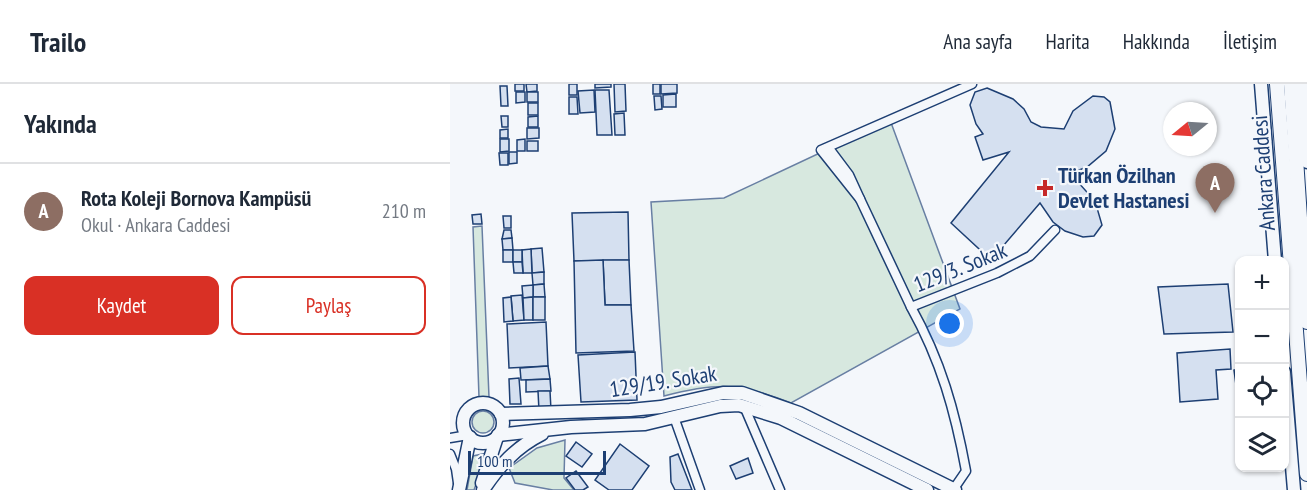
<!DOCTYPE html>
<html lang="tr">
<meta charset="utf-8">
<style>
:root{--surface:#fff;--page:#f6f6f7;--text:#1f2937;--muted:#747a83;--line:#e0e1e3;--accent:#d93025}
body{margin:0;font-family:"PT Sans Narrow",sans-serif;background:var(--page);color:var(--text)}
.controls{position:absolute;right:18px;bottom:18px;display:grid;overflow:hidden;border-radius:12px;box-shadow:0 2px 4px #0004}
.controls button{width:54px;height:54px;display:grid;place-items:center;padding:0;border:0;border-bottom:2px solid var(--line);background:var(--surface);color:var(--text);font:30px sans-serif}
.compass{position:absolute;left:713px;top:18px;width:54px;height:54px;border-radius:50%;background:var(--surface);box-shadow:0 2px 4px #0004;rotate:252deg}
.scale{position:absolute;left:18px;bottom:15px;width:138px;box-sizing:border-box;padding-left:6px;border:3px solid #1d3f73;border-top:0;font-size:16px;line-height:21px;white-space:nowrap;color:#1d3f73;-webkit-text-stroke:4px #f4f7fb;paint-order:stroke}
.you{position:absolute;left:500px;top:240px;width:21px;height:21px;margin:-15px;border:4px solid #fff;border-radius:50%;background:#1a73e8;box-shadow:0 0 0 9px #1a73e833}
.badge{display:grid;place-items:center;width:39px;height:39px;border-radius:50%;background:var(--accent);color:#fff;font-size:20px;font-weight:700}
.pin{position:absolute;translate:-50% -50px;filter:drop-shadow(0 2px 3px #0008)}
.pin::after{content:'';position:absolute;top:32px;width:21px;height:18px;background:inherit;clip-path:polygon(0 0,100% 0,50% 100%)}
.list{margin:0;padding:0;list-style:none}
h2{display:flex;justify-content:space-between;align-items:center;height:78px;margin:0;padding:0 24px;font-size:26px}
h2 small{font-size:20px;font-weight:400;color:var(--muted)}
.list li{display:grid;grid-template-columns:39px 1fr auto;gap:18px;align-items:center;box-sizing:border-box;height:96px;padding:0 24px;border-top:2px solid var(--line)}
.list b{display:block;font-size:22px;white-space:nowrap}
.list p{margin:0;font-size:20px;white-space:nowrap;color:var(--muted)}
.list em{font-size:20px;font-style:normal;color:var(--muted)}
.actions{display:flex;gap:12px;padding:18px 24px}
.actions a{flex:1;padding:14px 0;border:2px solid var(--accent);border-radius:12px;text-align:center;font-size:21px;color:var(--accent)}
.actions .main{background:var(--accent);color:#fff}
.icon{flex:none;width:33px;height:33px;fill:none;stroke:currentColor;stroke-width:2;stroke-linecap:round;stroke-linejoin:round}
.map{position:relative;flex:none;width:857px;height:406px;overflow:hidden}
header{display:flex;align-items:center;gap:36px;box-sizing:border-box;height:84px;padding:0 30px;background:var(--surface);border-bottom:2px solid var(--line)}
header strong{font-size:28px}
nav{display:flex;gap:33px;margin-inline-start:auto;font-size:21px}
main{display:flex}
aside{flex:1;background:var(--surface)}
.map>svg:first-child{display:block}
.green{fill:#d7e8df;stroke:#687fa3;stroke-width:1.5}
.building{fill:#d5e0f0;stroke:#1d3f73;stroke-width:1.5}
.lines{fill:none;stroke-linecap:round;stroke-linejoin:round}
.minor-casing{stroke:#1d3f73;stroke-width:11}
.secondary-casing{stroke:#1d3f73;stroke-width:15}
.trunk-casing{stroke:#1d3f73;stroke-width:16}
.minor{stroke:#f4f7fb;stroke-width:8}
.secondary{stroke:#f4f7fb;stroke-width:12}
.trunk{stroke:#f4f7fb;stroke-width:14}
.poi-dot{fill:#c62828;stroke:#f4f7fb;stroke-width:2}
.labels{text-anchor:middle;dominant-baseline:central;stroke-width:4.5;stroke-linejoin:round;paint-order:stroke}
.street-label{font-size:22px;fill:#1d3f73;stroke:#f4f7fb}
.poi-label{font-size:22px;font-weight:bold;fill:#1d3f73;stroke:#f4f7fb;text-anchor:start}
</style>
<header>
<strong>Trailo</strong>
<nav><a>Ana sayfa</a><a>Harita</a><a>Hakkında</a><a>İletişim</a></nav>
</header>
<main>
<aside>
<h2>Yakında<small></small></h2>
<ul class="list">
<li><span class="badge" style="background:#8d6e63">A</span><div><b>Rota Koleji Bornova Kampüsü</b><p>Okul · Ankara Caddesi</p></div><em>210 m</em></li>
</ul>
<div class="actions"><a class="main">Kaydet</a><a>Paylaş</a></div>
</aside>
<div class="map">
<svg width="857" height="406" viewBox="0 0 857 406">
<rect width="100%" height="100%" fill="#f4f7fb"/>
<g class="green">
<path d="M440 36 510 225 341 319C290 299 268 298 214 312L201 118 274 114Z"/>
<polygon points="32,142 39,313 29,313 23,143"/>
<circle cx="33" cy="338" r="11"/>
<polygon points="115,356 114,394 124,406 103,406 65,399 59,384 87,364"/>
<polygon points="37,369 24,406 17,406 23,372"/>
</g>
<g class="building">
<rect x="65" y="0" width="9" height="7"/>
<polygon points="76,0 87,0 87,7 77,8"/>
<rect x="119" y="0" width="8" height="11"/>
<polygon points="145,0 161,0 161,3 145,4"/>
<polygon points="164,0 175,0 176,27 165,28"/>
<rect x="203" y="0" width="7" height="10"/>
<polygon points="211,0 227,0 227,9 211,10"/>
<polygon points="50,2 57,2 58,22 51,22"/>
<polygon points="537,4 563,15 574,25 581,38 591,43 614,45 623,27 643,12 654,13 660,18 665,45 656,67 637,83 624,88 611,88 627,97 645,117 652,141 644,152 633,153 615,147 603,138 590,119 541,176 501,139 559,68 533,76 525,53 533,50 526,40 520,21 525,8"/>
<polygon points="144,6 145,28 130,29 128,7"/>
<polygon points="145,6 159,6 162,51 147,51"/>
<polygon points="66,8 75,8 75,18 66,19"/>
<rect x="77" y="8" width="11" height="10"/>
<polygon points="226,10 226,23 213,23 213,11"/>
<polygon points="204,12 211,12 212,25 205,26"/>
<polygon points="119,13 127,13 128,30 119,30"/>
<rect x="78" y="19" width="10" height="12"/>
<polygon points="174,29 175,51 165,51 164,30"/>
<polygon points="51,32 58,32 58,43 52,43"/>
<polygon points="88,32 88,43 78,43 78,33"/>
<polygon points="77,44 89,44 89,54 77,55"/>
<polygon points="58,45 58,54 50,54 50,46"/>
<polygon points="50,55 59,55 59,67 50,68"/>
<polygon points="75,55 75,67 67,67 67,56"/>
<rect x="77" y="57" width="11" height="10"/>
<polygon points="59,68 67,68 67,79 59,80"/>
<polygon points="49,69 58,69 58,81 50,81"/>
<polygon points="178,128 179,176 124,177 122,129"/>
<polygon points="31,130 32,140 23,140 22,131"/>
<polygon points="53,132 61,132 61,144 54,144"/>
<polygon points="54,146 61,146 62,154 52,155"/>
<polygon points="62,154 63,166 53,166 52,155"/>
<polygon points="92,164 94,188 82,189 81,165"/>
<polygon points="81,165 82,189 73,189 72,166"/>
<rect x="53" y="166" width="10" height="12"/>
<rect x="63" y="166" width="9" height="12"/>
<polygon points="153,176 179,176 181,221 155,221"/>
<polygon points="153,176 155,221 181,221 184,267 126,269 124,177"/>
<polygon points="63,178 72,178 73,189 64,189"/>
<polygon points="94,188 94,200 83,201 82,189"/>
<polygon points="94,200 95,213 83,213 83,201"/>
<polygon points="778,200 783,248 714,250 708,203"/>
<polygon points="83,201 83,213 73,214 72,202"/>
<polygon points="72,211 74,236 63,237 61,212"/>
<polygon points="61,213 63,237 54,238 53,214"/>
<polygon points="83,213 83,236 74,236 73,214"/>
<rect x="83" y="213" width="12" height="23"/>
<polygon points="96,238 98,282 59,284 57,240"/>
<polygon points="780,265 781,285 766,286 768,315 730,318 727,269"/>
<polygon points="185,268 187,316 131,318 128,271"/>
<polygon points="98,282 100,295 71,296 70,284"/>
<polygon points="790,285 790,300 786,301 784,286"/>
<polygon points="69,294 71,320 60,320 59,295"/>
<polygon points="100,295 101,307 76,308 76,296"/>
<polygon points="88,307 100,307 101,326 89,327"/>
<polygon points="126,358 142,370 132,383 116,372"/>
<polygon points="170,360 199,382 182,406 159,406 145,396"/>
<polygon points="228,370 242,406 225,406 221,398 220,373"/>
<polygon points="298,374 303,389 286,395 280,382"/>
<polygon points="126,387 138,403 133,406 125,406 116,394"/>
</g>
<g class="lines">
<g class="minor-casing">
<g id="minor">
<polyline points="378,63 399,91 410,115 371,66 522,0"/>
<polyline points="410,115 461,223 547,189 580,172 605,146"/>
<path d="M461 223C491 277 505 327 516 387L503 406"/>
<polyline points="294,322 330,406"/>
<polyline points="224,333 250,406"/>
<polyline points="0,354 18,351"/>
<polyline points="0,370 6,385 8,399"/>
</g>
</g>
<g class="secondary-casing">
<g id="secondary">
<polyline points="811,0 825,177"/>
<polyline points="854,0 853,30 857,78"/>
<polyline points="834,288 844,406"/>
<circle cx="33" cy="339" r="20"/>
<polyline points="51,330 180,326 211,323 273,309 292,309 349,329 505,406"/>
<polyline points="48,351 121,343 195,340 270,322 289,321 331,334 477,406"/>
<polyline points="32,399 47,353"/>
<polyline points="9,406 20,353"/>
<path d="M33 406C49 382 66 363 92 350"/>
</g>
</g>
<g class="trunk-casing">
<g id="trunk">
<polyline points="827,0 857,390"/>
<polyline points="841,0 857,238"/>
</g>
</g>
<use href="#minor" class="minor"/>
<use href="#secondary" class="secondary"/>
<use href="#trunk" class="trunk"/>
</g>
<path class="poi-dot" d="M592 95h6v6h6v6h-6v6h-6v-6h-6v-6h6z"/>
<g class="labels">
<g class="street-label">
<text transform="translate(813 89) rotate(-94)">Ankara Caddesi</text>
<text transform="translate(510 183) rotate(-22)">129/3. Sokak</text>
<text transform="translate(213 297) rotate(-9)">129/19. Sokak</text>
</g>
<g class="poi-label">
<text x="608" y="91">Türkan Özilhan<tspan x="608" dy="25">Devlet Hastanesi</tspan></text>
</g>
</g>
</svg>
<div class="controls">
<button>+</button>
<button>−</button>
<button><svg class="icon" aria-label="locate" viewBox="0 0 24 24"><circle cx="12" cy="12" r="6"/><path d="M12 2v4M12 18v4M2 12h4M18 12h4"/></svg></button>
<button><svg class="icon" aria-label="layers" viewBox="0 0 24 24"><path d="M12 4l9 5-9 5-9-5zM3 14l9 5 9-5"/></svg></button>
</div>
<svg class="compass" viewBox="-18 -18 36 36"><path d="M0-13l5 13h-10z" fill="#e53935"/><path d="M0 13l5-13h-10z" fill="#747a83"/></svg>
<div class="scale">100 m</div>
<div class="you"></div>
<div class="pin badge" style="left:765px;top:129px;background:#8d6e63">A</div>
</div>
</main>
